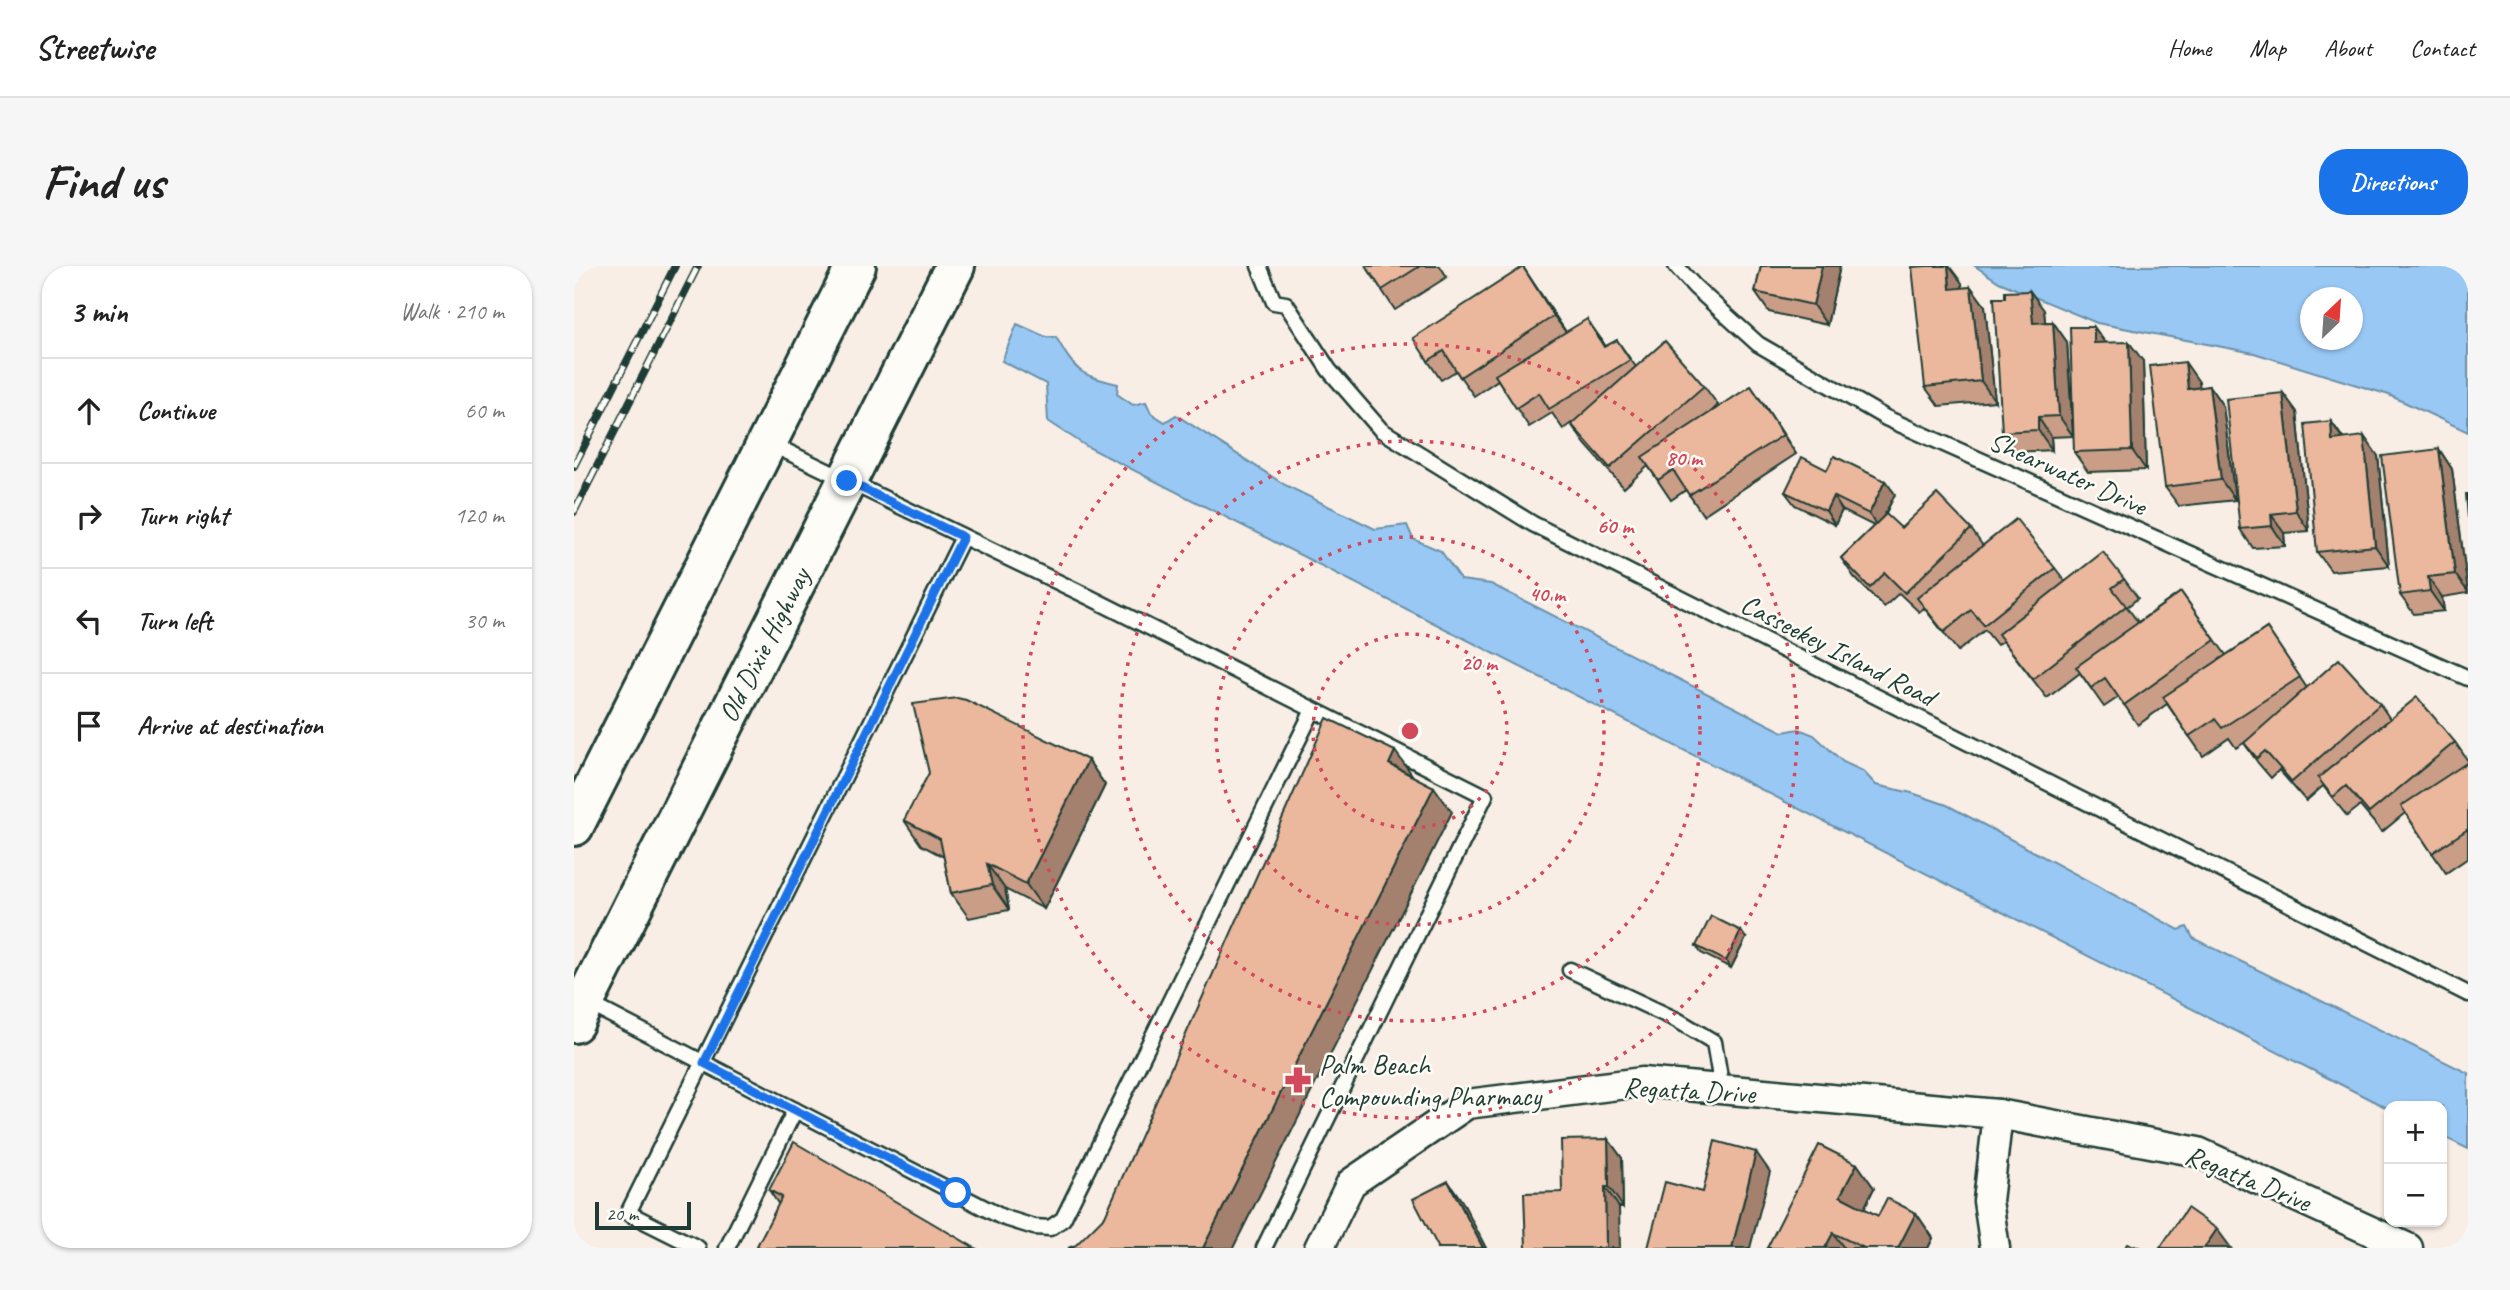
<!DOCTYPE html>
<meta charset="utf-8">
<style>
:root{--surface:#fff;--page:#f6f6f6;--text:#222;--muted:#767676;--line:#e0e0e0;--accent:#1a73e8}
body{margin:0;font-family:Caveat,sans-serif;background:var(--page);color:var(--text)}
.controls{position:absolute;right:21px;bottom:21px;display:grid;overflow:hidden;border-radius:14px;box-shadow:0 2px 5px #0004}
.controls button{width:63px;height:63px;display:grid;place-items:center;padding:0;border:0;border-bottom:2px solid var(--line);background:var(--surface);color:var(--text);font:35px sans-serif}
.compass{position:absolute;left:1726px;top:21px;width:63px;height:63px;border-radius:50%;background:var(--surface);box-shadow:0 2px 5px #0004;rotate:25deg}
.scale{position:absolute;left:21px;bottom:18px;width:96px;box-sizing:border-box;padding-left:7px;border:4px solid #1f3d34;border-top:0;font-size:19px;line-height:24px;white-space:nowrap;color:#1f3d34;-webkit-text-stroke:5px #fdfcf7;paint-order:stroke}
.stop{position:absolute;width:21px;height:21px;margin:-16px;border:5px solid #1a73e8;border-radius:50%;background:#fff}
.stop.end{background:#1a73e8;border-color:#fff;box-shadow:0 2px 7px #0008}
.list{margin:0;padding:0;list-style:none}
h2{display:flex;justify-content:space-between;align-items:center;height:91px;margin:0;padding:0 28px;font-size:30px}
h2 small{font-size:23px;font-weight:400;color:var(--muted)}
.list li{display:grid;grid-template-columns:46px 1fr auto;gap:21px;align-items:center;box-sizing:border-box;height:105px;padding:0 28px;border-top:2px solid var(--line)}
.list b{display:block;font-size:26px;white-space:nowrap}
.list em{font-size:23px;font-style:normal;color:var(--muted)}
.icon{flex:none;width:38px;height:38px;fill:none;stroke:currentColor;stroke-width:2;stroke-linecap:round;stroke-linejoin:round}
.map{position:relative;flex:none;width:1894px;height:982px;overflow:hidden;border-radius:28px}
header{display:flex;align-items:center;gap:42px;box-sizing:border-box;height:98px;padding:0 35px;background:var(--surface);border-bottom:2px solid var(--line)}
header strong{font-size:33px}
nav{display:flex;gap:38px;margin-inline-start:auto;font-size:24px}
.intro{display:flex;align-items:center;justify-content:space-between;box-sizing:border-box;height:168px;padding:0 42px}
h1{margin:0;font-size:49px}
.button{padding:18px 32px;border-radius:28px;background:var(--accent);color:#fff;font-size:24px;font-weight:700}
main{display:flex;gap:42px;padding:0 42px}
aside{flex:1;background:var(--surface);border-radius:28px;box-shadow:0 2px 5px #0004}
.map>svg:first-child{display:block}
.water{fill:#99c8f5;stroke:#6890a8;stroke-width:2;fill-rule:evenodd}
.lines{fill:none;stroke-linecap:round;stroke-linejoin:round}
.service-casing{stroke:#1f3d34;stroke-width:19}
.minor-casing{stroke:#1f3d34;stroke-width:33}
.secondary-casing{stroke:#1f3d34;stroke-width:44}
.service{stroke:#fdfcf7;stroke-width:14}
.minor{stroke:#fdfcf7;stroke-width:28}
.secondary{stroke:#fdfcf7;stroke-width:38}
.rail-casing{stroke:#1f3d34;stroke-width:8}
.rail{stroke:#fdfcf7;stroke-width:5;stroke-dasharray:16;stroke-linecap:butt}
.wall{fill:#ca9d87;stroke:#1f3d34;stroke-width:2}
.shaded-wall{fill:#a4806e;stroke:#1f3d34;stroke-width:2}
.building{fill:#ebb79d;stroke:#1f3d34;stroke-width:2}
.route{stroke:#1a73e8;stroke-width:9}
.ring{fill:none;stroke:#d1495b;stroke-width:3.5;stroke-dasharray:3.5 7}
.labels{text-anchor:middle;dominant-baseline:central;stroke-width:5;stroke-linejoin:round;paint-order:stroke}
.street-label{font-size:28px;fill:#1f3d34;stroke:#fdfcf7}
.poi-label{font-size:28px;fill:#1f3d34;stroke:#fdfcf7;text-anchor:start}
.centre{fill:#d1495b;stroke:#fdfcf7;stroke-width:3.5}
.ring-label{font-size:21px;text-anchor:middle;font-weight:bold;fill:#d1495b;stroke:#fdfcf7;stroke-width:5;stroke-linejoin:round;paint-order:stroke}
</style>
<header>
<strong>Streetwise</strong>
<nav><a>Home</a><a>Map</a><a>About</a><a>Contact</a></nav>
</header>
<div class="intro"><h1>Find us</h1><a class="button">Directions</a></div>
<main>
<aside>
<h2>3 min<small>Walk · 210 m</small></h2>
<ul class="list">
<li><svg class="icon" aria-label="ahead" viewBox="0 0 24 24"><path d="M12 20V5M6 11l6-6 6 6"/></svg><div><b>Continue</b></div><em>60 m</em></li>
<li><svg class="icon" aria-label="right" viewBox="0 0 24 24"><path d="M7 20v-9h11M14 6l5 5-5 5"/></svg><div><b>Turn right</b></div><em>120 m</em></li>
<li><svg class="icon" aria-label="left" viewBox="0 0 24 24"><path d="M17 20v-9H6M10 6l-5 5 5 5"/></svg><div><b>Turn left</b></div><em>30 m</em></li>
<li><svg class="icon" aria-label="arrive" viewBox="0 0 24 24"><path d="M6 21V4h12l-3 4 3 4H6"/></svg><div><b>Arrive at destination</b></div></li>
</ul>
</aside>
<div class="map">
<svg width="1894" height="982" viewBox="0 0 1894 982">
<rect width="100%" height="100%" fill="#f9eee5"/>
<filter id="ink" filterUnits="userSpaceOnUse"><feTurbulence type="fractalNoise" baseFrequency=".0143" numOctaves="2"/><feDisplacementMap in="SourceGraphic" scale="14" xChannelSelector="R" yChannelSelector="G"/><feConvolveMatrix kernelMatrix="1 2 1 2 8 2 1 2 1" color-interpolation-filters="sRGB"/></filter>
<g filter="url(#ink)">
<g class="water">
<path d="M1401 0H1882L1894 5V166L1815 129 1680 87 1523 57 1425 16ZM1736 32H1778V74H1736Z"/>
<path d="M443 58 472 71H482C502 106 505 109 544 118L543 128 559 139 572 136 577 147 591 156 602 149 711 219 801 263 833 259 839 273 867 285 887 314 917 318 1209 466 1225 463 1240 469 1269 496 1289 505 1302 519 1338 527 1373 539 1605 664 1613 661 1619 672 1894 807V883L1868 870V840H1815V843L512 180 474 155 472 118 428 95Z"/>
</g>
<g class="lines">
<g class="service-casing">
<g id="service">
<polyline points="685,0 700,36 712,38 755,104 807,164 959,258 1894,728"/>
<polyline points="1102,0 1121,21 1184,78 1312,152 1894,412"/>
<polyline points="195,177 517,332 911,530 690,982"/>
<polyline points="996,704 1103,754 1140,776 1148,823"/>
<polyline points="12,736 428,951 460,961 476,962 489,953 739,444"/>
<polyline points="124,982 54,947 389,271"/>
<polyline points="153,982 221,844"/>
</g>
</g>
<g class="minor-casing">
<g id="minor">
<polyline points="745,982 777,917 893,838 1068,816 1424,848 1624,886 1834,982"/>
<polyline points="1421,982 1414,935 1424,848"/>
</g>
</g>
<g class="secondary-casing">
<g id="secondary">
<polyline points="0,560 282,0"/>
<polyline points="0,757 381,0"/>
</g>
</g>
<use href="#service" class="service"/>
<use href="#minor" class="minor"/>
<use href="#secondary" class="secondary"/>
<g class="rail-casing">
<g id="rail">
<polyline points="0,200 101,0"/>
<polyline points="0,246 124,0"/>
</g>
</g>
<use href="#rail" class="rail"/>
</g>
<g class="wall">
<polygon points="792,0 866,0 873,11 821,44"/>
<polygon points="1187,0 1266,0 1253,59 1195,46 1181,26"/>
<polygon points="949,1 992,66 1027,73 1032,81 1043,74 1062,101 1130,120 1144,139 1135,148 1191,140 1222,188 1129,249 1112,224 1097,234 1074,200 1050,222 1011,178 997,158 999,156 989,163 978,147 955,161 924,114 900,130 882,105 867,114 854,95"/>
<polygon points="1388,17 1388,22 1397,21 1411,40 1421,135 1365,140 1351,121"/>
<polygon points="1470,44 1471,56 1479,56 1493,76 1499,170 1477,171 1478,184 1442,186 1428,166"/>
<polygon points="1520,61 1531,76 1569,95 1572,204 1514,206 1500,186"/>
<polygon points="1625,116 1625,122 1635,120 1649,140 1661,234 1605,240 1591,221"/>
<polygon points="1709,127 1723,146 1735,265 1710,267 1711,280 1679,282 1666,263"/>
<polygon points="1757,155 1769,172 1804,190 1815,300 1757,305 1743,286"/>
<polygon points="1865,183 1878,203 1894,327 1868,331 1870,345 1840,348 1826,329"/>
<polygon points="1253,204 1311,215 1321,228 1311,249 1327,262 1397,263 1409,280 1481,302 1491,315 1550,313 1564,332 1553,341 1564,356 1607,326 1652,389 1693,362 1733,422 1806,438 1816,453 1881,476 1894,495 1894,592 1872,607 1831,547 1808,566 1786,540 1773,550 1749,520 1732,535 1705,504 1697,512 1684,497 1670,477 1673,475 1662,482 1655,472 1629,490 1593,438 1564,459 1545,431 1530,441 1506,407 1473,432 1429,375 1423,379 1411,364 1384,385 1350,342 1345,346 1325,327 1310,341 1280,311 1267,292 1300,260 1268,244 1261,259 1221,239 1211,226"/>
<polygon points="514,494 531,519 470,643 431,623 435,644 395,652 377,627 370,591 347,579 330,554"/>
<polygon points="1172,672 1157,702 1127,687 1122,680"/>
<polygon points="1034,873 1048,892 1049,941 1045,941 988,926"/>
<polygon points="1283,898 1300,922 1290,942 1304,950 1342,947 1359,972 1354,982 1193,982"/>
<polygon points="195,924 401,982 185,982 183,980 205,939"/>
</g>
<g class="shaded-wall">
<polygon points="1248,0 1266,0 1253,59 1239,39"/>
<polygon points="1374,0 1375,0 1388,17 1390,43 1376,23"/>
<polygon points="949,1 962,21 994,69 980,50"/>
<polygon points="1397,21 1411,40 1421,135 1407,115"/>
<polygon points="1456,25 1470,44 1473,77 1459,57"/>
<polygon points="1013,53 1027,73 1044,101 1030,81"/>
<polygon points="1479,56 1493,76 1499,170 1485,150"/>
<polygon points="1520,61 1533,80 1520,77"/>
<polygon points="1555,76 1569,95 1572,204 1558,184"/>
<polygon points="1611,96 1625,116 1628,143 1614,123"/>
<polygon points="1177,120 1191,140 1222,188 1209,169"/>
<polygon points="1635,120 1649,140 1661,234 1647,214"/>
<polygon points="1709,127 1723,146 1735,265 1722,245"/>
<polygon points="1464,151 1477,171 1478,184 1464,164"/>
<polygon points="1757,155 1770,175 1758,174"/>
<polygon points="1790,170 1804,190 1815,300 1801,280"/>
<polygon points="1865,183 1878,203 1894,326 1881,308"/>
<polygon points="1311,215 1321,228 1304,262 1295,248"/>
<polygon points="1259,230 1268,244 1261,259 1252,245"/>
<polygon points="1697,248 1710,267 1711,280 1698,260"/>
<polygon points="1854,311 1868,331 1870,345 1856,325"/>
<polygon points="821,485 839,510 815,498"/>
<polygon points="514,494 531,519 470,643 452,618"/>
<polygon points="860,521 878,546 659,982 629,982"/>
<polygon points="413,598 431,623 435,644 418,619"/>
<polygon points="1167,665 1172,672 1157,702 1152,695"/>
<polygon points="1034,873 1048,892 1049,941 1035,921"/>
<polygon points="1182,886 1196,906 1176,982 1158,982"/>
<polygon points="1283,898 1300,922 1284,955 1266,930"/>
<polygon points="874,915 888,935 912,982 909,982"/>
<polygon points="1031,921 1045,941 1046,982 1032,982"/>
<polygon points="1342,947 1359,972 1354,982 1324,982"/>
<polygon points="1643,963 1657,982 1630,982"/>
<polygon points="1259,967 1270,982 1251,982"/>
</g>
<g class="building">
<polygon points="792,0 846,0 808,24"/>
<polygon points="1187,0 1248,0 1239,39 1181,26"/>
<polygon points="1353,0 1374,0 1376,23 1397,21 1407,115 1351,121 1338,1"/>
<polygon points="949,1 980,50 886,111 870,85 854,95 839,72"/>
<polygon points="1456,25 1459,57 1479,56 1485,150 1464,151 1464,164 1428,166 1420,32 1431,32 1431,26"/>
<polygon points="1013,53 1030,81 1043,74 1056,94 975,143 965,127 942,142 921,109"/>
<polygon points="1496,61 1520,61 1520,77 1555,76 1558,184 1500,186"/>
<polygon points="1091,75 1130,120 1036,202 997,158"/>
<polygon points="1611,96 1614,123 1635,120 1647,214 1591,221 1576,100"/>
<polygon points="1177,120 1209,169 1115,229 1099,204 1084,214 1068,191"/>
<polygon points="1709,127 1722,245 1697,248 1698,260 1666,263 1652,133"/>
<polygon points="1757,155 1758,174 1790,170 1801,280 1743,286 1731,158"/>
<polygon points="1865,183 1881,308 1854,311 1856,325 1826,329 1808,190"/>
<polygon points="1260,190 1311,215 1295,248 1259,230 1252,245 1211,226 1228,191 1253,204"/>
<polygon points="1363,228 1397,263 1331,327 1311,307 1296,322 1267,292 1312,248 1327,262"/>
<polygon points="1892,228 1894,228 1894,252"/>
<polygon points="1442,253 1481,302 1410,359 1397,344 1370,366 1343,332"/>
<polygon points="1529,286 1550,313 1538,322 1552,340 1459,413 1424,368"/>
<polygon points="1607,326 1641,374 1550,439 1531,412 1517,422 1502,401"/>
<polygon points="1693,362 1726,411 1648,462 1641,453 1615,470 1589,431"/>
<polygon points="1765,393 1806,438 1718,516 1691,485 1683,492 1670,477"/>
<polygon points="1843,431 1881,476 1795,547 1772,520 1759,531 1744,512"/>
<polygon points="383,432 392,434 514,494 452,618 413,598 418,619 377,627 366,573 330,554 355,507 339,438"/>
<polygon points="753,452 821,485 815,498 860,521 629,982 494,982 502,979 531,950"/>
<polygon points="1894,496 1894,563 1858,587 1827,540"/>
<polygon points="1137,650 1167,665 1152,695 1122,680"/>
<polygon points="1034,873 1035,921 1031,921 1032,982 952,982 950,927 988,926 987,874"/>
<polygon points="1141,875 1182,886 1158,982 1074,982 1091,916 1129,926"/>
<polygon points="220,876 401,982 187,982 183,980 208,931 195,924"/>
<polygon points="1245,879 1283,898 1266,930 1304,950 1313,932 1342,947 1324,982 1290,982 1259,967 1251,982 1193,982"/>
<polygon points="874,915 909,982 862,982 864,981 839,933"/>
<polygon points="1613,942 1643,963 1630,982 1586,982"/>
<polygon points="1553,978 1568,982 1551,982"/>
</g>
</g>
<g class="lines" filter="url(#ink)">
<polyline class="route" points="273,215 389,271 130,797 382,927"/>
</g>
<g class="ring">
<circle cx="836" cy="465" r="97"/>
<circle cx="836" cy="465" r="194"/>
<circle cx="836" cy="465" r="290"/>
<circle cx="836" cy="465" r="387"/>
</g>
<defs>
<g id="pharmacy-bare" transform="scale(2.1)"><path d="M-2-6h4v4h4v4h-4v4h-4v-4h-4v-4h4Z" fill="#d1495b" stroke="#fdfcf7" stroke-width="2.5" paint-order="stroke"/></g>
</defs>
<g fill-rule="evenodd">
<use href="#pharmacy-bare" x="724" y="814"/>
</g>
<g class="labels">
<g class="street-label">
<text transform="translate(1494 207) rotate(24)">Shearwater Drive</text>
<text transform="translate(190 379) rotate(-63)">Old Dixie Highway</text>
<text transform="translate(1264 384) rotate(27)">Casseekey Island Road</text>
<text transform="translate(1115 824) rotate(3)">Regatta Drive</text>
<text transform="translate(1674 912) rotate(22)">Regatta Drive</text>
</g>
<g class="poi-label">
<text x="745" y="798">Palm Beach<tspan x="745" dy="32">Compounding Pharmacy</tspan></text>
</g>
</g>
<circle cx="836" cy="465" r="10" class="centre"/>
<g class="ring-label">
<text x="1110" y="199">80 m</text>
<text x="1041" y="267">60 m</text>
<text x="973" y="335">40 m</text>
<text x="905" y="404">20 m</text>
</g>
</svg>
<div class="controls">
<button>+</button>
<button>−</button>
</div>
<svg class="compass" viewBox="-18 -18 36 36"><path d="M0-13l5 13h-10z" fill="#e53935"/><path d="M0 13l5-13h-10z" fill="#767676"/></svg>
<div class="scale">20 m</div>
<div class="stop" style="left:382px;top:927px"></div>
<div class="stop end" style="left:273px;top:215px"></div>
</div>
</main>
